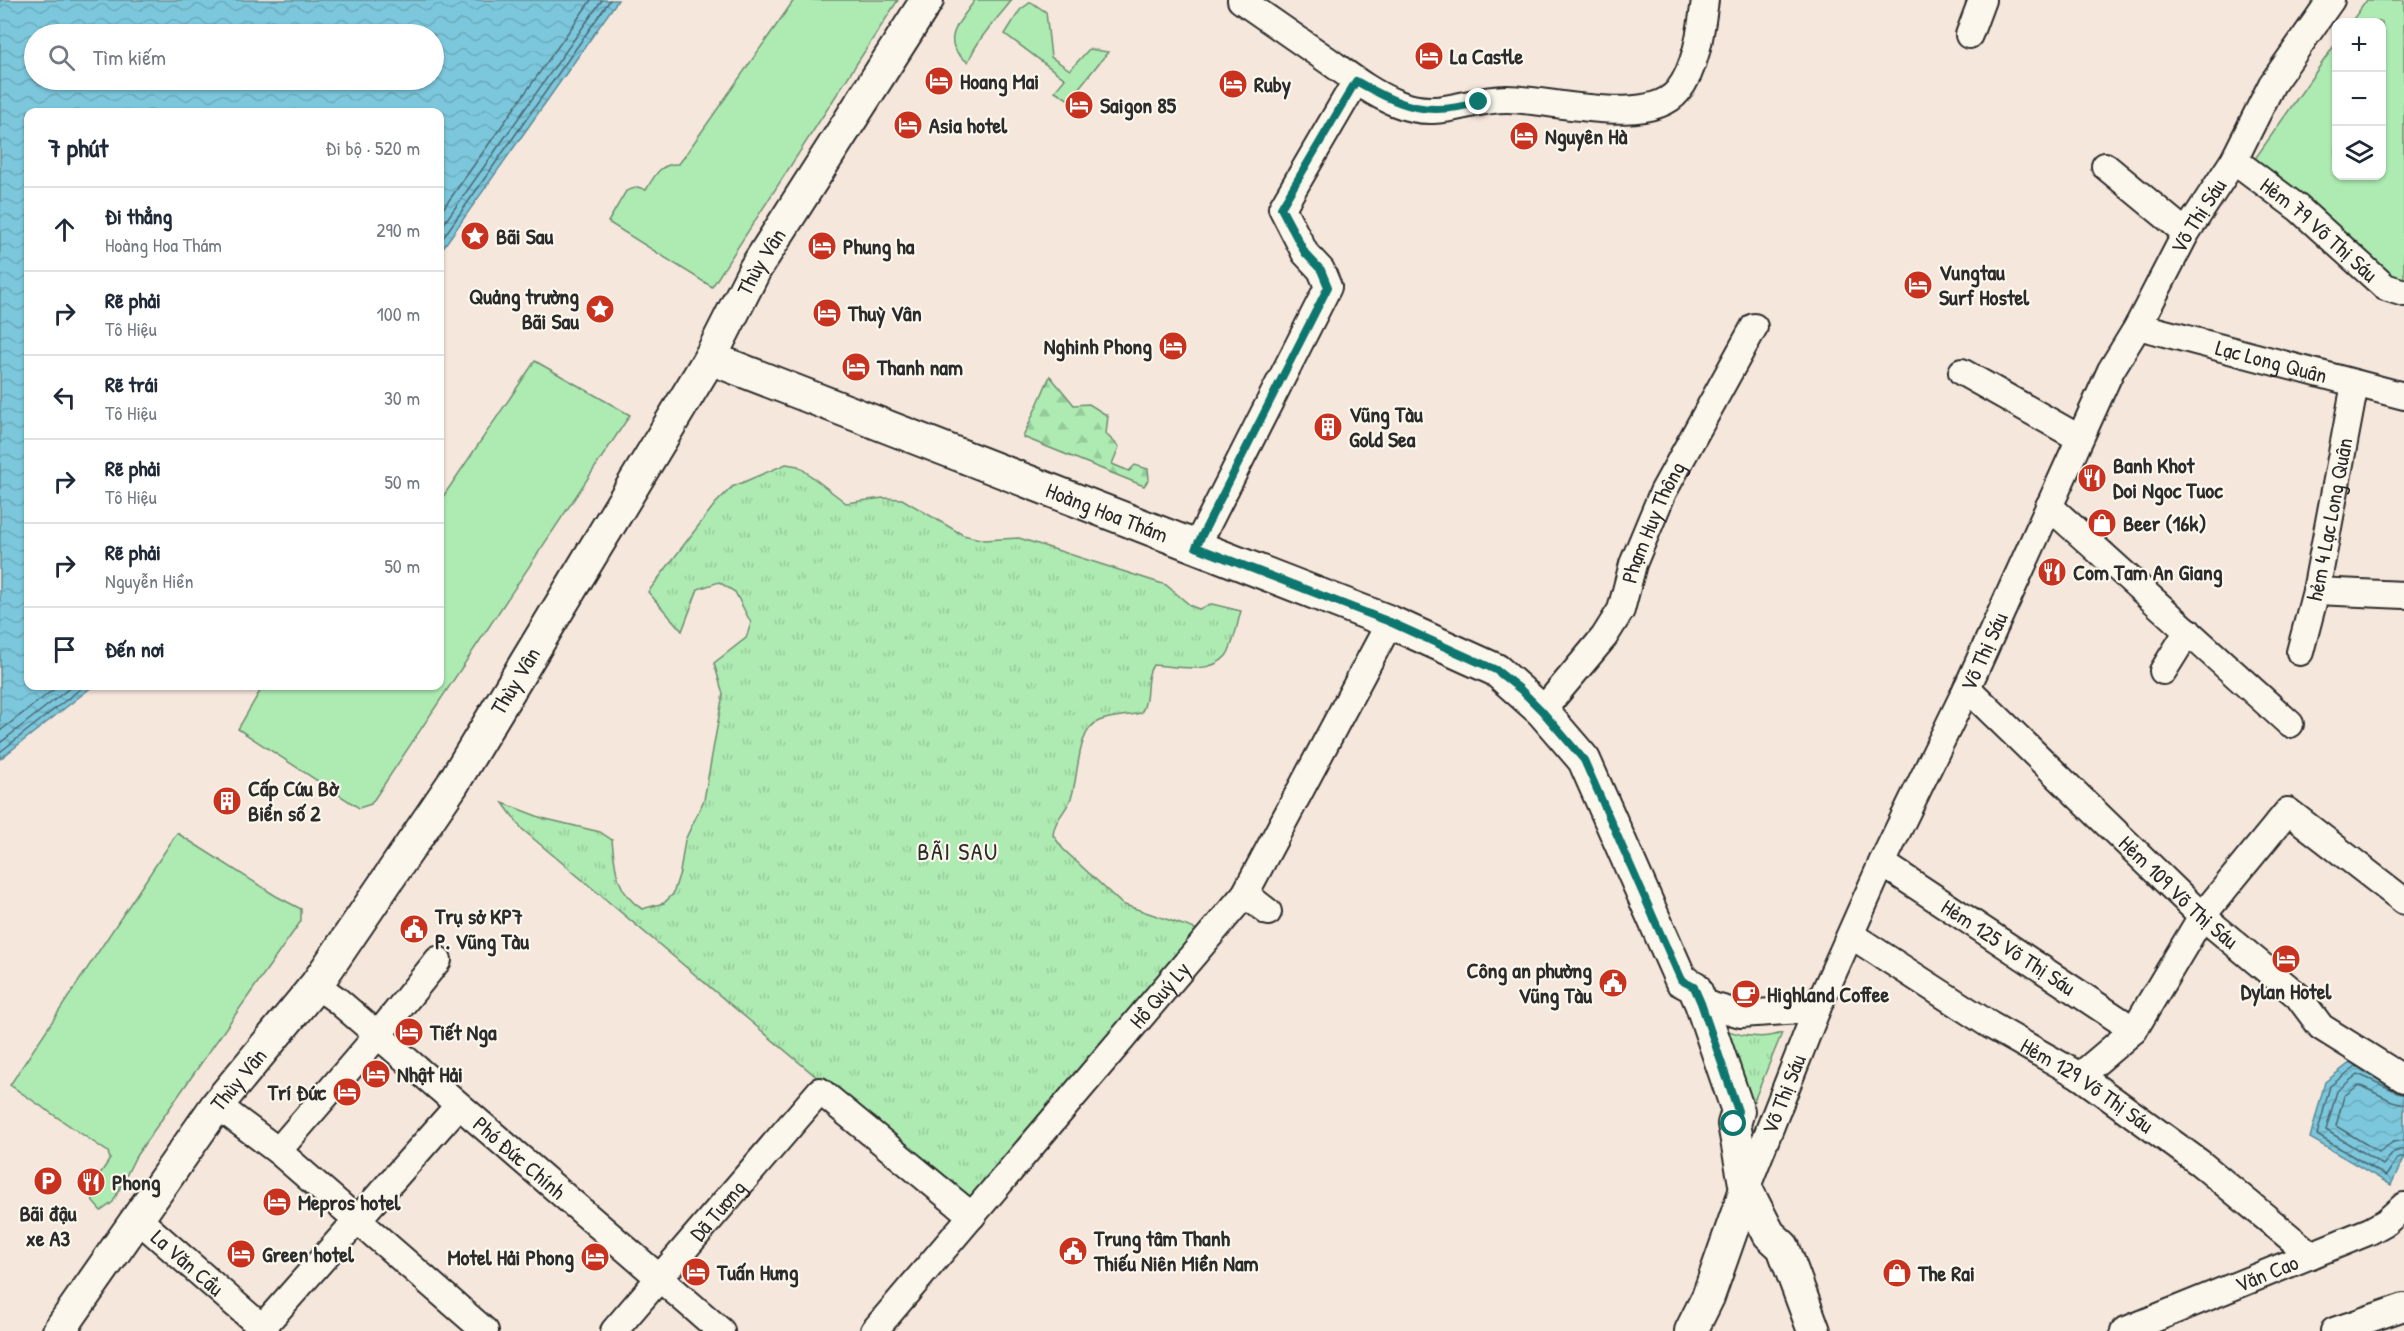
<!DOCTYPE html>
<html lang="vi">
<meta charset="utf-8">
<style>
:root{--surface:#fff;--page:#f2f2f3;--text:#1f2937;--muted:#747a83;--line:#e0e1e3}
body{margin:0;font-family:"Patrick Hand",sans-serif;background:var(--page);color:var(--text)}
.controls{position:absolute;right:18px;top:18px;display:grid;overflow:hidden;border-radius:12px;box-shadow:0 2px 4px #0004}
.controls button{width:54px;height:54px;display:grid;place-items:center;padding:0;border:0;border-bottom:2px solid var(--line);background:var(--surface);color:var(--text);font:30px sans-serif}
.stop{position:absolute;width:18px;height:18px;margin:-14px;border:4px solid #0f766e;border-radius:50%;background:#fff}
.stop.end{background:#0f766e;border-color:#fff;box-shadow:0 2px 6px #0008}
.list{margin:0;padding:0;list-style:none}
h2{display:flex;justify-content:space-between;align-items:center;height:78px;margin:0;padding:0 24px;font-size:26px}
h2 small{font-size:20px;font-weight:400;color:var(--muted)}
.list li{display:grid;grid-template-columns:39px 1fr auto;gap:18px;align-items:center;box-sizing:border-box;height:84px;padding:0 24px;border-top:2px solid var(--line)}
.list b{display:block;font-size:22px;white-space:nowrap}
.list p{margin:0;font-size:20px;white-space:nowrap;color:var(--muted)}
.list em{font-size:20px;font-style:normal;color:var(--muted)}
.icon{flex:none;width:33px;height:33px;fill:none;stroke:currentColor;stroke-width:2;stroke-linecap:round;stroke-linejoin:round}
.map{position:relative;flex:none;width:2404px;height:1331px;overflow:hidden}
.search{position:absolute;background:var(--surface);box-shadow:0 2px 4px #0004;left:24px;top:24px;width:420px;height:66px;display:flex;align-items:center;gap:15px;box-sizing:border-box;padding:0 21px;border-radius:33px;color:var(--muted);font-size:22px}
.panel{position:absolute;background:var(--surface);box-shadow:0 2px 4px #0004;left:24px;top:108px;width:420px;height:582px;border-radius:12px}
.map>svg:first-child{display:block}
.grass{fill:url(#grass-tufts);stroke:#6c8b6e;stroke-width:1.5}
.forest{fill:url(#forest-firs);stroke:#6c8b6e;stroke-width:1.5}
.green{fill:#adebb2;stroke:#6c8b6e;stroke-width:1.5}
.water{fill:url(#water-waves);stroke:#5c8995;stroke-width:1.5;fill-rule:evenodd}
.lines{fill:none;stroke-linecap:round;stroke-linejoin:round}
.shore{stroke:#4b6972;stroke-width:1.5}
.minor-casing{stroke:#2b2b2b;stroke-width:30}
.major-casing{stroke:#2b2b2b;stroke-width:36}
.minor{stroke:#fbf7ec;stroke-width:26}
.major{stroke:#fbf7ec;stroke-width:32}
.route{stroke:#0f766e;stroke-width:8}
.labels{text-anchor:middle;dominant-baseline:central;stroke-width:4.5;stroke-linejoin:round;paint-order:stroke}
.poi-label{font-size:22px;font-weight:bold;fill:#2b2b2b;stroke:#fbf7ec;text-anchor:start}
.street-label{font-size:22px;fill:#2b2b2b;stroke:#fbf7ec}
.neighbourhood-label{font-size:24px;letter-spacing:1.5px;fill:#2b2b2b;stroke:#fbf7ec}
</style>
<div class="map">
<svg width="2404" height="1331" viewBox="0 0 2404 1331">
<defs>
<pattern id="grass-tufts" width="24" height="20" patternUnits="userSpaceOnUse" patternTransform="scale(1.5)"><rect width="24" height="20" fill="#adebb2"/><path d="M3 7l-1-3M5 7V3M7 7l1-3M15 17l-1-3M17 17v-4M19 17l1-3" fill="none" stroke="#95ca99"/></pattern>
<pattern id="forest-firs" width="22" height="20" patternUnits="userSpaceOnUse" patternTransform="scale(1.5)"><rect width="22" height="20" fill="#adebb2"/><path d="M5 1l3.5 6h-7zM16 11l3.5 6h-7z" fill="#95ca99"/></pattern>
<pattern id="water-waves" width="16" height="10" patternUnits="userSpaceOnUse" patternTransform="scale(1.5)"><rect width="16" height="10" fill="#7cc7dc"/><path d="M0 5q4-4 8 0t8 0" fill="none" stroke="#6babbd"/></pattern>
</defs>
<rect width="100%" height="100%" fill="#f6e7dc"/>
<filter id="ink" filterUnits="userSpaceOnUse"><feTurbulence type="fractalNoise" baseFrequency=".0167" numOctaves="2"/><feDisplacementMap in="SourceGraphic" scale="12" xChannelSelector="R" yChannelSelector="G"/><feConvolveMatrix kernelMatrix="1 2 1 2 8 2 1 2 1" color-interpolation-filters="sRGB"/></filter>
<g filter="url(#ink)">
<g class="grass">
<path d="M786 464 798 466 846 503 883 498 902 499 963 535 984 540 1019 538 1166 585 1191 606 1199 609 1212 604 1241 611C1237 624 1234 645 1226 656 1210 675 1175 666 1153 665 1143 680 1151 697 1141 713 1128 716 1111 716 1099 721 1076 730 1079 778 1071 798 1066 812 1054 820 1053 835L1063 849 1122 904 1204 932 971 1207 522 829 503 803 542 818 600 832 612 840C615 868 616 892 642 909L664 903 673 894 680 872 685 840 704 800 723 694 714 663 746 638 751 623 735 592 719 582 698 589 682 631 648 592 715 504 732 487Z"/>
<path d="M1708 1024C1733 1033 1755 1042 1782 1033L1744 1125Z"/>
</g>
<polygon class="forest" points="1050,376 1074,405 1089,404 1108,416 1106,434 1119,447 1112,464 1129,471 1135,465 1148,469 1149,479 1144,486 1023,437"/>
<g class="green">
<path d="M794 0H898L712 287 608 222 626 191 638 187 646 190C655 175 660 163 679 164Z"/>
<path d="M975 0H1012C994 23 979 36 968 62 937 42 960 22 975 0Z"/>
<polygon points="2367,0 2404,0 2404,284 2388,279 2252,163 2336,43 2336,176 2382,176 2382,22 2351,22"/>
<polygon points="1031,2 1046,12 1051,57 1070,70 1089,49 1108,52 1069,100 1055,91 1065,79 1005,34 1020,10"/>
<polygon points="535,361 630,415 371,804 359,808 238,729 263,686 440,686 440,501"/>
<polygon points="177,833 276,896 301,909 301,921 136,1156 113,1202 101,1211 93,1202 92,1186 110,1159 108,1152 10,1085"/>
</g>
<g class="water">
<path d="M0 0H618L440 252V112H28V686H93L0 759ZM34 34H434V80H34Z"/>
<polygon points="2358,1057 2404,1082 2404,1157 2391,1185 2310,1138 2325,1082"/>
</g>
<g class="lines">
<g class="shore">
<polyline points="440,213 591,0"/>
<polyline points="440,229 602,0"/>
<polyline points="440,242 610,0"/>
<polyline points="0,731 58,686"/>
<polyline points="0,743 72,686"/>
<polyline points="0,752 84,686"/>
<polyline points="2356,1066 2330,1086 2317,1135 2386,1176 2397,1159 2404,1157"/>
<polyline points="2404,1095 2358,1074 2337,1091 2326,1130 2383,1165 2394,1152 2404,1149"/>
<polyline points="2404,1104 2392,1101 2359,1085 2344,1096 2336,1126 2379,1152 2393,1142 2404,1140"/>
</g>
<g class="minor-casing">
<g id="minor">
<path d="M1241 0C1268 19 1296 38 1323 57 1346 73 1369 92 1396 103 1440 121 1465 99 1507 99 1550 99 1648 128 1678 91 1697 67 1701 29 1705 0"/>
<polyline points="1969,35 1982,0"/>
<path id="s1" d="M2234 160 2298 208 2385 287 2404 293"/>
<polyline points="2105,166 2186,233"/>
<path id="s2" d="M2138 326 2404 396"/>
<polyline points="1962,372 2079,438"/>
<polyline points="2049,506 2290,724"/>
<polyline points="1196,547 1328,287 1321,270 1305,253 1282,208 1356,81"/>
<polyline points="2316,591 2404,595"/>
<path id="s3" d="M2300 652 2316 591 2355 384"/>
<polyline points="2163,671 2188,631"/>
<path id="s4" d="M1967 688 2202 916 2298 996 2321 1027 2404 1079"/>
<path id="s5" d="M1542 711 1604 637 1621 610 1633 564 1663 492 1754 327"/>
<path id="s6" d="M1882 863 2134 1030"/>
<polyline points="1245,894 1268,912"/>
<path id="s7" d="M1851 935 1990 1025 2080 1076 2200 1163 2311 1255"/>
<path id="s8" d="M316 985 337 1000 721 1331"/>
<polyline points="1701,1003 1741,1014 1817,1009"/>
<polyline points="2080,1076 2134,1030 2202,916 2288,811 2404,901"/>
<polyline points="217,1105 278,1151 485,1331"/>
<polyline points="278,1151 377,1036 438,960"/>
<path id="s9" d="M1746 1189 1817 1009 1882 863 1967 688 2111 370 2138 326 2186 233 2234 160 2272 84 2331 0"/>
<path id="s10" d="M138 1219 266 1331"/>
<polyline points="259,1331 458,1106"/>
<path id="s11" d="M614 1331 820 1091 972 1216"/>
<path id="s12" d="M874 1331 1245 894 1390 622"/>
<path id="s13" d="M2124 1331 2370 1231 2386 1222 2404 1206"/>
<polyline points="2334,1331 2404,1307"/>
</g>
</g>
<g class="major-casing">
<g id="major">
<path id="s14" d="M710 358 1390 622 1496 670 1542 711 1584 760 1681 980 1694 987 1701 1003 1738 1111 1734 1124 1746 1189 1769 1234 1783 1247 1814 1331"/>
<path id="s15" d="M59 1331 217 1105 316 985 452 785 710 358 755 269 927 0"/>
<polyline points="1691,1331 1708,1297 1746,1189"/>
</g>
</g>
<use href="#minor" class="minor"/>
<use href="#major" class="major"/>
</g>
</g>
<g class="lines" filter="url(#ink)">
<path class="route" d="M1479 102C1427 118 1401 106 1356 81L1281 208 1305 253 1321 270 1328 287 1196 547 1390 622 1496 670 1520 689 1542 711 1584 760 1681 980 1694 987 1701 1003 1738 1111 1734 1124"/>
</g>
<defs>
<g id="hotel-disc" transform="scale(1.5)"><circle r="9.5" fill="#c8321e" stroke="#fbf7ec"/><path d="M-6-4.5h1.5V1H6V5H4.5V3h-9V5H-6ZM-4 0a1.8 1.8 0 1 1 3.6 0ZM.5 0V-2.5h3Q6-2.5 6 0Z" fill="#fff"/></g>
<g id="sight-disc" transform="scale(1.5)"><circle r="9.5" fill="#c8321e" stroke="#fbf7ec"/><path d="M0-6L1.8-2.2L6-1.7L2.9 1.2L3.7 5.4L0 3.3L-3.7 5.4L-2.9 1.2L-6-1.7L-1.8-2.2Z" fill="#fff"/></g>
<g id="building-disc" transform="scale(1.5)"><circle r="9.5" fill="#c8321e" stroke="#fbf7ec"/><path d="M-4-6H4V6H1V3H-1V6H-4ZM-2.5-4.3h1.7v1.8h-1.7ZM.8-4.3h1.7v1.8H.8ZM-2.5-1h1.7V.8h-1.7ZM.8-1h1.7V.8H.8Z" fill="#fff"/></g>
<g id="restaurant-disc" transform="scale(1.5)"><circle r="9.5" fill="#c8321e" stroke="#fbf7ec"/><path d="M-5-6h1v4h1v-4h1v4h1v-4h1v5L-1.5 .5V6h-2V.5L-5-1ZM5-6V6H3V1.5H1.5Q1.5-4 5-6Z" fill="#fff"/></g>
<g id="shop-disc" transform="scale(1.5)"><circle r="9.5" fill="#c8321e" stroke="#fbf7ec"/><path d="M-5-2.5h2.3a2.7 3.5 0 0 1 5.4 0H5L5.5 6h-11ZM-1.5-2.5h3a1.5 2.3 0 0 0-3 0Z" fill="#fff"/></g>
<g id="civic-disc" transform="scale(1.5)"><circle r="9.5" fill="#c8321e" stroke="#fbf7ec"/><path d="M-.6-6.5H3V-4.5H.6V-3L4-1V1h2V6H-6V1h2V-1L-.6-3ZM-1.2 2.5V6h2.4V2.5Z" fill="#fff"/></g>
<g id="cafe-disc" transform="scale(1.5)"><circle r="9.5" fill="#c8321e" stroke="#fbf7ec"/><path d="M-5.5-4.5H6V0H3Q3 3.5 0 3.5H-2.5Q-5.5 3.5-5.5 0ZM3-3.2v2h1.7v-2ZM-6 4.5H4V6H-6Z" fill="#fff"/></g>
<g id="parking-disc" transform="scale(1.5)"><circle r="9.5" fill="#c8321e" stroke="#fbf7ec"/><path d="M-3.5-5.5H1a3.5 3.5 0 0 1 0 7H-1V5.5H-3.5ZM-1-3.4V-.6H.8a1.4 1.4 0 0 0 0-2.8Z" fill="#fff"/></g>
</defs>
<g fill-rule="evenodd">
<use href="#hotel-disc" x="1429" y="56"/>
<use href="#hotel-disc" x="939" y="81"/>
<use href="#hotel-disc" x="1233" y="84"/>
<use href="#hotel-disc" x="1079" y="105"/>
<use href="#hotel-disc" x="908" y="125"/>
<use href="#hotel-disc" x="1524" y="136"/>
<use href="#sight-disc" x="475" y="236"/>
<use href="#hotel-disc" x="822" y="246"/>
<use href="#hotel-disc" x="1918" y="285"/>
<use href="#sight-disc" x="600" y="309"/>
<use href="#hotel-disc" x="827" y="313"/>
<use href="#hotel-disc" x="1173" y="346"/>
<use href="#hotel-disc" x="856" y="367"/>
<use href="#building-disc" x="1328" y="427"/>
<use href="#restaurant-disc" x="2092" y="478"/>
<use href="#shop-disc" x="2102" y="523"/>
<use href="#restaurant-disc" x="2052" y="572"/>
<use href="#building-disc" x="227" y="801"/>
<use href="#civic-disc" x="414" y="929"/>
<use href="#hotel-disc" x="2286" y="959"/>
<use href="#civic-disc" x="1613" y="983"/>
<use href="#cafe-disc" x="1746" y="994"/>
<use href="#hotel-disc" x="409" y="1032"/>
<use href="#hotel-disc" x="376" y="1074"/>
<use href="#hotel-disc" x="347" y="1092"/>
<use href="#parking-disc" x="48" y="1181"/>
<use href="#restaurant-disc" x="91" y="1182"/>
<use href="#hotel-disc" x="277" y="1202"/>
<use href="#civic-disc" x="1073" y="1251"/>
<use href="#hotel-disc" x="241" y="1254"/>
<use href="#hotel-disc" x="595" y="1257"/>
<use href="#hotel-disc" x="696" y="1272"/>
<use href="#shop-disc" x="1897" y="1273"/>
</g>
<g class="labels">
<g class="poi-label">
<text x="1450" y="56">La Castle</text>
<text x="960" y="81">Hoang Mai</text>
<text x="1254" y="84">Ruby</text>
<text x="1100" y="105">Saigon 85</text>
<text x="929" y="125">Asia hotel</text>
<text x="1545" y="136">Nguyên Hà</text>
<text x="496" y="236">Bãi Sau</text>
<text x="843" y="246">Phung ha</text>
<text x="1939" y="272">Vungtau<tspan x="1939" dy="25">Surf Hostel</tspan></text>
<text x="579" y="296" text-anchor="end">Quảng trường<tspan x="579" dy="25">Bãi Sau</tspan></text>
<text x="848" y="313">Thuỳ Vân</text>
<text x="1152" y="346" text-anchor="end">Nghinh Phong</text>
<text x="877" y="367">Thanh nam</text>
<text x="1349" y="414">Vũng Tàu<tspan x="1349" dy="25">Gold Sea</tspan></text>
<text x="2113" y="465">Banh Khot<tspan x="2113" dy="25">Doi Ngoc Tuoc</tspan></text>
<text x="2123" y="523">Beer (16k)</text>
<text x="2073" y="572">Com Tam An Giang</text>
<text x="248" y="788">Cấp Cứu Bờ<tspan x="248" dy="25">Biển số 2</tspan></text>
<text x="435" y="916">Trụ sở KP7<tspan x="435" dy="25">P. Vũng Tàu</tspan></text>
<text x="1592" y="970" text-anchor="end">Công an phường<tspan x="1592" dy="25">Vũng Tàu</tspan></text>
<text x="2286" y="991" text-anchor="middle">Dylan Hotel</text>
<text x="1767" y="994">Highland Coffee</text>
<text x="430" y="1032">Tiết Nga</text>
<text x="397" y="1074">Nhật Hải</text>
<text x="326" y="1092" text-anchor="end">Trí Đức</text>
<text x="112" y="1182">Phong</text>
<text x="298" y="1202">Mepros hotel</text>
<text x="48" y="1213" text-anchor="middle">Bãi đậu<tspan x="48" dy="25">xe A3</tspan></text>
<text x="1094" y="1238">Trung tâm Thanh<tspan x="1094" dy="25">Thiếu Niên Miền Nam</tspan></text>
<text x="262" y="1254">Green hotel</text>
<text x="574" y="1257" text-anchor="end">Motel Hải Phong</text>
<text x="717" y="1272">Tuấn Hưng</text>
<text x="1918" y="1273">The Rai</text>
</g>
<g class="street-label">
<text stroke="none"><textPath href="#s9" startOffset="1074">Võ Thị Sáu</textPath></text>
<text stroke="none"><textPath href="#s1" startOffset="110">Hẻm 79 Võ Thị Sáu</textPath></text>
<text stroke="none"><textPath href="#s15" startOffset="1281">Thùy Vân</textPath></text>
<text stroke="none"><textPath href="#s2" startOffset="138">Lạc Long Quân</textPath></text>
<text stroke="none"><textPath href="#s14" startOffset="426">Hoàng Hoa Thám</textPath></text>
<text stroke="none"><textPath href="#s3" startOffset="136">hẻm 4 Lạc Long Quân</textPath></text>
<text stroke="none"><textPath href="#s5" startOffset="222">Phạm Huy Thông</textPath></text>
<text stroke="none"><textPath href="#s9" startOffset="588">Võ Thị Sáu</textPath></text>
<text stroke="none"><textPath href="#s15" startOffset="795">Thùy Vân</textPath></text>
<text stroke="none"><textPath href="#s4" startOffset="294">Hẻm 109 Võ Thị Sáu</textPath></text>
<text stroke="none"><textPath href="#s6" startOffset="152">Hẻm 125 Võ Thị Sáu</textPath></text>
<text stroke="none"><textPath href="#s12" startOffset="441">Hồ Quý Ly</textPath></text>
<text stroke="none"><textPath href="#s15" startOffset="309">Thùy Vân</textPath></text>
<text stroke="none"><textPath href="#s7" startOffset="280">Hẻm 129 Võ Thị Sáu</textPath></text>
<text stroke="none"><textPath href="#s9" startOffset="102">Võ Thị Sáu</textPath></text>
<text stroke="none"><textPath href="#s8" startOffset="267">Phó Đức Chính</textPath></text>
<text stroke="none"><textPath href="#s11" startOffset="159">Dã Tượng</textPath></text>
<text stroke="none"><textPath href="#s10" startOffset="66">La Văn Cầu</textPath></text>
<text stroke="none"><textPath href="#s13" startOffset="154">Văn Cao</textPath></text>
</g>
<g class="neighbourhood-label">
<text x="958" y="851">BÃI SAU</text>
</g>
</g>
</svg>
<div class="controls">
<button>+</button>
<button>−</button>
<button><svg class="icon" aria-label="layers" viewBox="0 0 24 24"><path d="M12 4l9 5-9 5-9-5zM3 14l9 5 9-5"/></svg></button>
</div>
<div class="stop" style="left:1734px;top:1124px"></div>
<div class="stop end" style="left:1479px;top:102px"></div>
<div class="search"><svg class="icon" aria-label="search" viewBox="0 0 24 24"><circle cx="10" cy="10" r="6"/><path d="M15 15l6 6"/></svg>Tìm kiếm</div>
<section class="panel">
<h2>7 phút<small>Đi bộ · 520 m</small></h2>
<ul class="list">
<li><svg class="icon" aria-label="ahead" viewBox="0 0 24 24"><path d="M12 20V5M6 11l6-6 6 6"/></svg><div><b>Đi thẳng</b><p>Hoàng Hoa Thám</p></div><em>290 m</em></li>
<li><svg class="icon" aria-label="right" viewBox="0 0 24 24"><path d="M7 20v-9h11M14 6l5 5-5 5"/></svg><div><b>Rẽ phải</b><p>Tô Hiệu</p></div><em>100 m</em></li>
<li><svg class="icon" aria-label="left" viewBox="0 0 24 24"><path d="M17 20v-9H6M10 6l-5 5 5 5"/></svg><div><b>Rẽ trái</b><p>Tô Hiệu</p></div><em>30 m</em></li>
<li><svg class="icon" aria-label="right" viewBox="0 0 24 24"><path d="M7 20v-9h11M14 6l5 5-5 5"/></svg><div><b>Rẽ phải</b><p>Tô Hiệu</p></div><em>50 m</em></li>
<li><svg class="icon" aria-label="right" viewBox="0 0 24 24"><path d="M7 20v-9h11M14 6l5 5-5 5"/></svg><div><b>Rẽ phải</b><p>Nguyễn Hiền</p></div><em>50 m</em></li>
<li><svg class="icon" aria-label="arrive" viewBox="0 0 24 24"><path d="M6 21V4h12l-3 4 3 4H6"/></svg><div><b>Đến nơi</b></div></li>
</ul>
</section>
</div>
